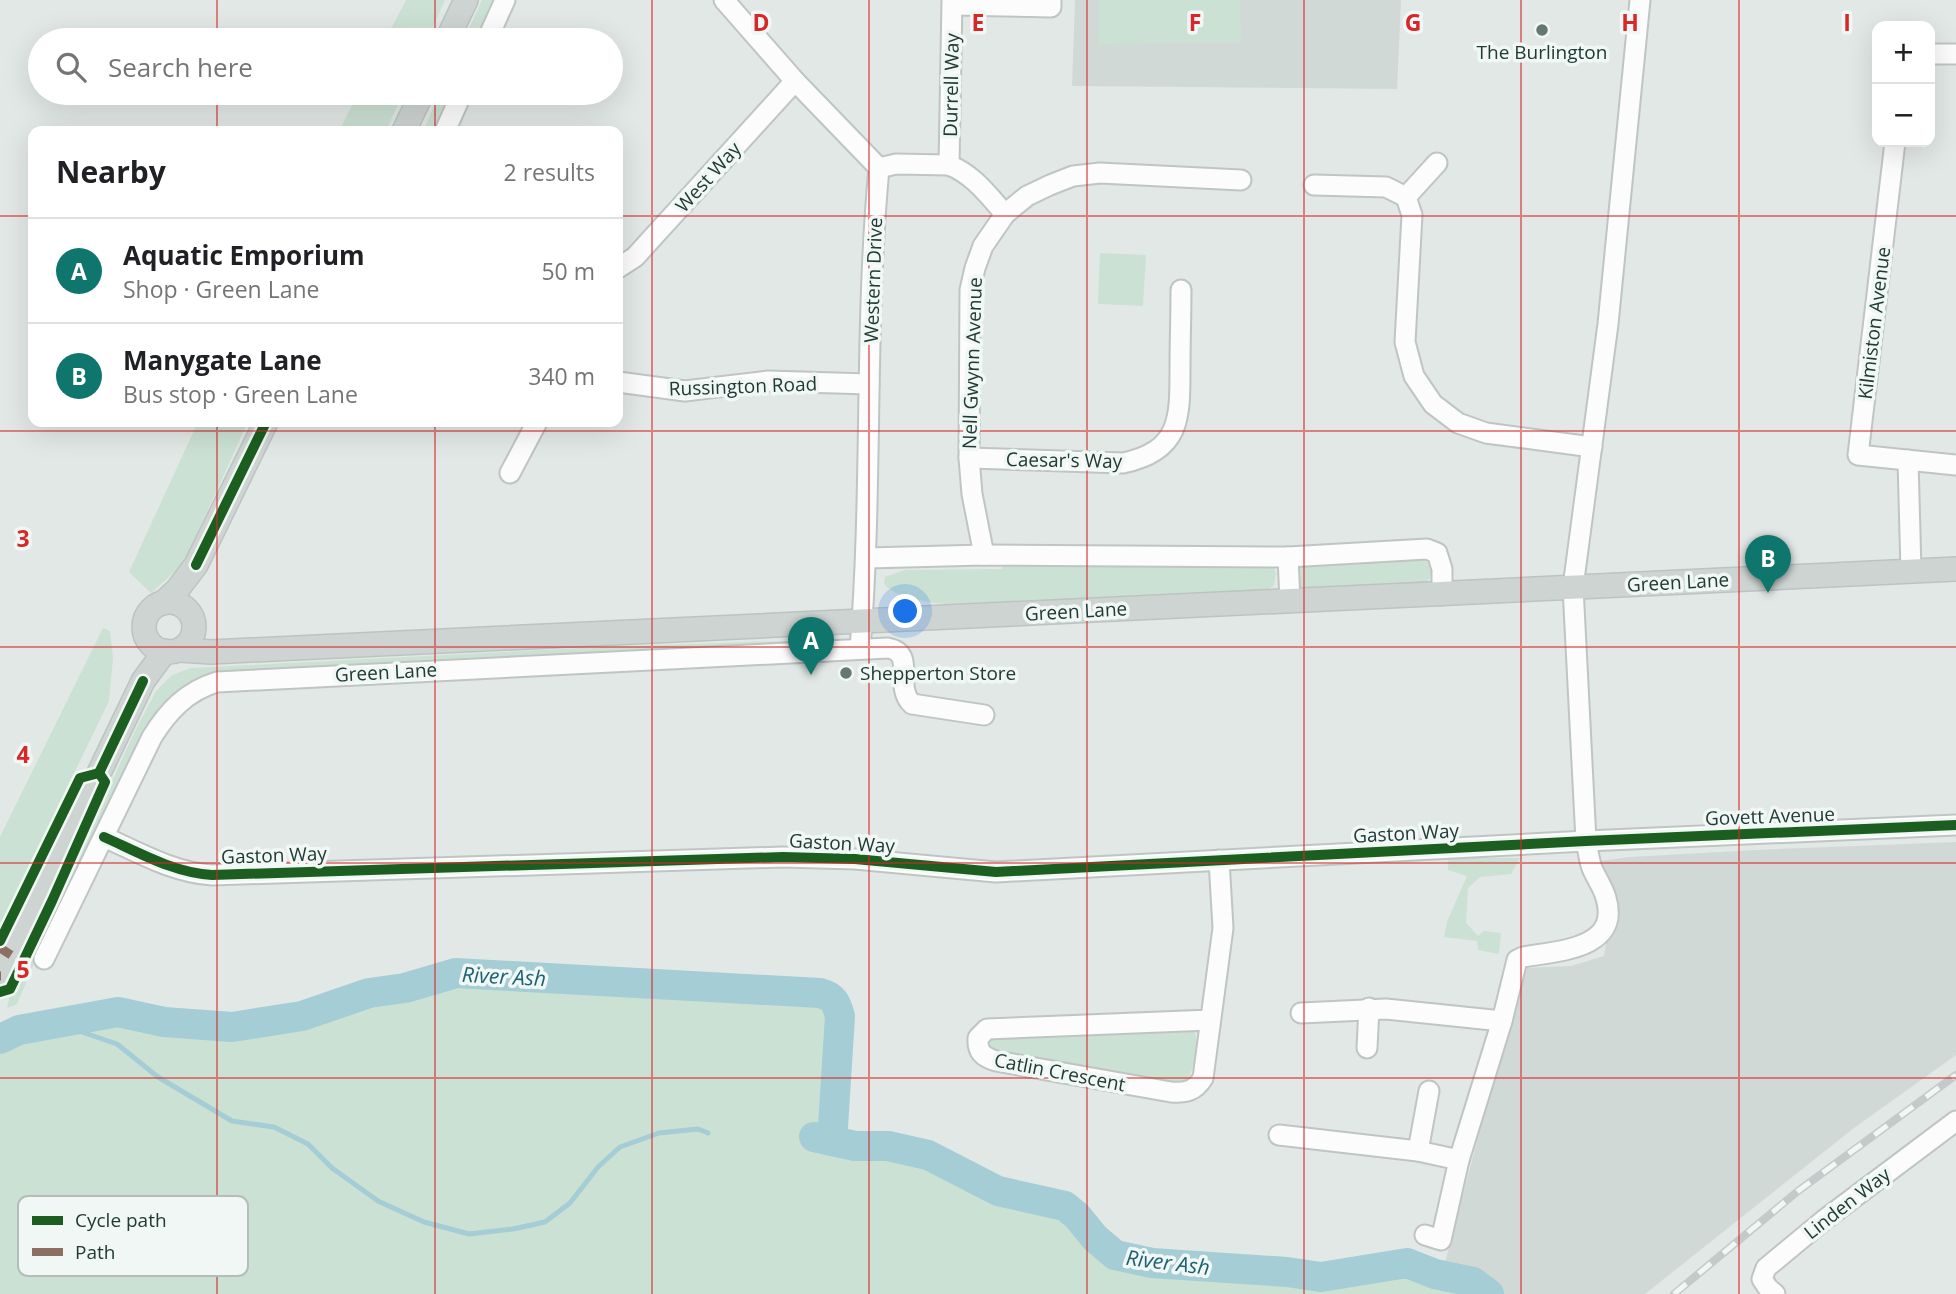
<!DOCTYPE html>
<meta charset="utf-8">
<style>
:root{--surface:#fff;--page:#f6f6f6;--text:#202124;--muted:#757577;--line:#e0e0e0;--accent:#0f766e}
body{margin:0;font-family:"Open Sans",sans-serif;background:var(--page);color:var(--text)}
.controls{position:absolute;right:21px;top:21px;display:grid;overflow:hidden;border-radius:14px;box-shadow:0 7px 28px #0002}
.controls button{width:63px;height:63px;display:grid;place-items:center;padding:0;border:0;border-bottom:2px solid var(--line);background:var(--surface);color:var(--text);font:35px sans-serif}
.you{position:absolute;left:906px;top:612px;width:24px;height:24px;margin:-18px;border:5px solid #fff;border-radius:50%;background:#1a73e8;box-shadow:0 0 0 10px #1a73e833}
.badge{display:grid;place-items:center;width:46px;height:46px;border-radius:50%;background:var(--accent);color:#fff;font-size:23px;font-weight:700}
.pin{position:absolute;translate:-50% -58px;filter:drop-shadow(0 2px 4px #0008)}
.pin::after{content:'';position:absolute;top:37px;width:24px;height:21px;background:inherit;clip-path:polygon(0 0,100% 0,50% 100%)}
.list{margin:0;padding:0;list-style:none}
h2{display:flex;justify-content:space-between;align-items:center;height:91px;margin:0;padding:0 28px;font-size:30px}
h2 small{font-size:23px;font-weight:400;color:var(--muted)}
.list li{display:grid;grid-template-columns:46px 1fr auto;gap:21px;align-items:center;box-sizing:border-box;height:105px;padding:0 28px;border-top:2px solid var(--line)}
.list b{display:block;font-size:26px;white-space:nowrap}
.list p{margin:0;font-size:23px;white-space:nowrap;color:var(--muted)}
.list em{font-size:23px;font-style:normal;color:var(--muted)}
.icon{flex:none;width:38px;height:38px;fill:none;stroke:currentColor;stroke-width:2;stroke-linecap:round;stroke-linejoin:round}
.map{position:relative;flex:none;width:1956px;height:1294px;overflow:hidden}
.search{position:absolute;background:var(--surface);box-shadow:0 7px 28px #0002;left:28px;top:28px;width:595px;height:77px;display:flex;align-items:center;gap:18px;box-sizing:border-box;padding:0 24px;border-radius:38px;color:var(--muted);font-size:26px}
.panel{position:absolute;background:var(--surface);box-shadow:0 7px 28px #0002;left:28px;top:126px;width:595px;height:301px;border-radius:14px}
.map>svg:first-child{display:block}
.built{fill:#d0d9d5}
.green{fill:#cbe1d3}
.lines{fill:none;stroke-linecap:round;stroke-linejoin:round}
.stream{stroke:#a4cdd6;stroke-width:5}
.river{stroke:#a4cdd6;stroke-width:30}
.minor-casing{stroke:#bfc5c2;stroke-width:23}
.major-casing{stroke:#bcc4c2;stroke-width:26}
.minor{stroke:#fbfcfb;stroke-width:19}
.major{stroke:#cdd4d2;stroke-width:23}
.rail-casing{stroke:#c6c9c9;stroke-width:8}
.rail{stroke:#f0f7f4;stroke-width:5;stroke-dasharray:16;stroke-linecap:butt}
.quiet{stroke:#8d6e63;stroke-width:9;stroke-dasharray:18 9;stroke-linecap:butt}
.cycleway-casing{stroke:#f0f7f4;stroke-width:15}
.cycleway{stroke:#1b5e20;stroke-width:10}
.grid{fill:none;stroke:#d62828;stroke-width:2;stroke-opacity:0.55}
.poi-dot{fill:#657773;stroke:#f0f7f4;stroke-width:2.5}
.labels{text-anchor:middle;dominant-baseline:central;stroke-width:7;stroke-linejoin:round;paint-order:stroke}
.poi-label{font-size:19px;fill:#213a35;stroke:#f0f7f4}
.street-label{font-size:19px;fill:#213a35;stroke:#f0f7f4}
.water-label{font-size:21px;font-style:italic;fill:#1d6274;stroke:#f0f7f4}
.key{fill:#f0f7f4;stroke:#b2bebb;stroke-width:2}
.key-label{font-size:19px;fill:#213a35}
.grid-label{font-size:23px;text-anchor:middle;font-weight:bold;fill:#d62828;stroke:#f0f7f4;stroke-width:7;stroke-linejoin:round;paint-order:stroke}
</style>
<div class="map">
<svg width="1956" height="1294" viewBox="0 0 1956 1294">
<rect width="100%" height="100%" fill="#e2e8e5"/>
<g class="built">
<polygon points="1075,0 1401,0 1397,89 1072,86"/>
<polygon points="1956,842 1956,1055 1854,1128 1645,1294 1500,1294 1494,1288 1443,1270 1523,968 1571,966 1604,956 1614,893 1600,861 1630,857 1756,850"/>
</g>
<g class="green">
<polygon points="406,0 445,0 427,40 385,40"/>
<polygon points="482,0 495,0 475,40 464,40"/>
<polygon points="1099,0 1240,0 1241,42 1099,44"/>
<polygon points="358,93 403,93 386,131 339,131"/>
<polygon points="440,93 451,93 432,131 423,131"/>
<polygon points="1100,253 1146,255 1143,306 1098,304"/>
<polygon points="198,422 248,422 183,564 151,593 129,572"/>
<polygon points="1414,557 1427,562 1432,574 1425,585 1302,593 1295,588 1293,575 1299,567 1312,562"/>
<path d="M1003 565H1272L1276 573 1274 585 1267 591 946 604C927 602 898 599 884 584L885 577 905 570 1002 569Z"/>
<polygon points="103,628 110,631 113,658 109,701 0,926 0,837"/>
<polygon points="782,641 820,641 819,645 280,671 161,709 150,722 78,863 73,866 135,731 156,691 172,675 191,668 602,647"/>
<polygon points="1448,858 1520,858 1511,874 1480,877 1468,888 1466,923 1478,936 1484,931 1501,933 1499,954 1478,950 1477,941 1444,937 1447,922 1467,876 1448,870"/>
<polygon points="58,895 60,903 17,1004 7,1008 11,991"/>
<polygon points="456,973 820,993 832,996 837,1003 834,1015 827,1124 828,1140 855,1146 888,1146 928,1155 998,1191 1065,1206 1077,1216 1082,1233 1111,1262 1179,1272 1196,1266 1287,1272 1321,1277 1407,1263 1439,1265 1476,1294 0,1294 0,1054 7,1036 20,1030 118,1012 164,1022 232,1026 302,1016 369,993 405,988"/>
<path d="M1193 1030C1202 1039 1193 1080 1181 1087L985 1051 989 1038Z"/>
</g>
<g class="lines">
<polyline class="stream" points="19,1030 76,1030 117,1044 158,1077 232,1121 274,1127 308,1144 332,1168 378,1201 424,1222 469,1234 513,1229 545,1222 570,1203 598,1167 620,1147 659,1133 698,1129 708,1133"/>
<g class="river">
<path d="M0 1039 19 1030 118 1012 164 1022 232 1027 302 1016 369 993 405 988 456 973 820 993C834 997 836 1002 840 1016L833 1127 828 1140"/>
<polyline points="814,1137 855,1146 888,1146 928,1155 998,1191 1065,1206 1077,1216 1095,1238 1115,1255 1152,1263 1287,1272 1321,1277 1407,1263 1435,1274 1473,1282 1489,1294"/>
</g>
<g class="minor-casing">
<g id="minor">
<path d="M724 0 795 81 879 168C864 328 873 489 860 649"/>
<polyline points="953,5 1051,7 1051,0"/>
<polyline points="487,40 505,0"/>
<polyline points="1930,54 1956,54"/>
<polyline points="445,131 462,93"/>
<polyline points="1895,142 1858,455 1956,465"/>
<path d="M949 165C974 175 988 195 1005 214"/>
<polyline points="879,168 896,164 949,165 952,0"/>
<polyline points="1314,185 1386,187 1406,197 1412,215 1405,342 1414,376 1433,404 1458,423 1486,433 1592,447"/>
<polyline points="1406,197 1437,163"/>
<polyline points="618,268 635,257 795,81"/>
<polyline points="618,382 685,391 768,381 869,384"/>
<path d="M969 458 1123 463C1181 451 1180 418 1180 367 1180 342 1181 316 1181 290"/>
<polyline points="1908,460 1911,571"/>
<polyline points="510,473 537,422"/>
<polyline points="984,555 972,494 969,458 970,290 975,268 983,246 1005,214 1027,196 1050,185 1073,176 1100,173 1241,180"/>
<polyline points="1288,557 1290,601"/>
<polyline points="867,558 984,555 1288,557 1427,549 1437,553 1442,569 1442,595"/>
<path d="M104 837C138 852 174 873 212 875L783 857 855 859 996 872 1586 841 1956 825"/>
<path d="M44 959 152 737C168 711 187 691 217 682L888 648C917 653 893 686 912 704L984 715"/>
<polyline points="1301,1013 1386,1009 1502,1021"/>
<path d="M1210 1020 987 1029 978 1038C977 1052 983 1057 996 1061L1171 1092C1186 1093 1195 1091 1203 1078L1223 928 1219 860"/>
<polyline points="1367,1048 1369,1008"/>
<polyline points="1279,1135 1418,1151 1459,1160"/>
<polyline points="1418,1151 1429,1091"/>
<path d="M1425 1235 1441 1240 1459 1160 1502 1021 1517 960 1523 957C1556 951 1621 950 1606 898 1603 887 1596 878 1592 868 1589 860 1588 850 1586 841L1573 587 1608 324 1640 0"/>
<polyline points="1775,1294 1768,1288 1762,1279 1766,1268 1824,1220 1956,1121"/>
</g>
</g>
<g class="major-casing">
<g id="major">
<polyline points="447,40 466,0"/>
<polyline points="404,131 422,93"/>
<circle cx="169" cy="627" r="25"/>
<polyline points="163,603 177,590 196,565 266,422"/>
<polyline points="180,650 211,652 1956,569"/>
<polyline points="0,980 143,681 165,651"/>
</g>
</g>
<use href="#minor" class="minor"/>
<use href="#major" class="major"/>
<g class="rail-casing">
<polyline id="rail" points="1674,1294 1798,1191 1956,1075"/>
</g>
<use href="#rail" class="rail"/>
<g class="quiet">
<polyline points="0,948 11,955"/>
<polyline points="0,976 1,976"/>
</g>
<g class="cycleway-casing">
<g id="cycleway">
<polyline points="196,565 266,422"/>
<polyline points="99,773 143,681"/>
<path d="M104 837C138 852 174 873 212 875L783 857 855 859 996 872 1586 841 1956 825"/>
<polyline points="0,941 80,778 99,773"/>
<polyline points="0,992 10,989 52,901 105,782 99,773"/>
</g>
</g>
<use href="#cycleway" class="cycleway"/>
</g>
<path class="grid" d="M217 0V40M435 0V40M652 0V1294M869 0V1294M1087 0V1294M1304 0V1294M1521 0V1294M1739 0V1294M217 93V131M435 93V131M0 216H33M618 216H1956M217 422V1294M435 422V1294M0 431H1956M0 647H1956M0 863H1956M0 1078H1956"/>
<g class="poi-dot">
<circle cx="1542" cy="30" r="7"/>
<circle cx="846" cy="673" r="7"/>
</g>
<g class="labels">
<g class="poi-label">
<text x="1542" y="52">The Burlington</text>
<text x="860" y="673" text-anchor="start">Shepperton Store</text>
</g>
<g class="street-label">
<text transform="translate(951 85) rotate(-89)">Durrell Way</text>
<text transform="translate(708 177) rotate(-48)">West Way</text>
<text transform="translate(873 280) rotate(-88)">Western Drive</text>
<text transform="translate(1874 323) rotate(-83)">Kilmiston Avenue</text>
<text transform="translate(972 363) rotate(-88)">Nell Gwynn Avenue</text>
<text transform="translate(743 386) rotate(-2)">Russington Road</text>
<text transform="translate(1064 460) rotate(1)">Caesar's Way</text>
<text transform="translate(1678 582) rotate(-3)">Green Lane</text>
<text transform="translate(1076 611) rotate(-3)">Green Lane</text>
<text transform="translate(386 672) rotate(-3)">Green Lane</text>
<text transform="translate(1770 816) rotate(-2)">Govett Avenue</text>
<text transform="translate(1406 833) rotate(-3)">Gaston Way</text>
<text transform="translate(842 843) rotate(3)">Gaston Way</text>
<text transform="translate(274 855) rotate(-2)">Gaston Way</text>
<text transform="translate(1060 1072) rotate(11)">Catlin Crescent</text>
<text transform="translate(1847 1203) rotate(-38)">Linden Way</text>
</g>
<g class="water-label">
<text transform="translate(504 976) rotate(3)">River Ash</text>
<text transform="translate(1168 1262) rotate(7)">River Ash</text>
</g>
</g>
<rect x="18" y="1196" width="230" height="80" rx="10" class="key"/>
<rect x="32" y="1216" width="31" height="9" fill="#1b5e20"/>
<rect x="32" y="1248" width="31" height="8" fill="#8d6e63"/>
<g class="key-label">
<text x="75" y="1227">Cycle path</text>
<text x="75" y="1259">Path</text>
</g>
<g class="grid-label">
<text x="761" y="31">D</text>
<text x="978" y="31">E</text>
<text x="1195" y="31">F</text>
<text x="1413" y="31">G</text>
<text x="1630" y="31">H</text>
<text x="1847" y="31">I</text>
<text x="23" y="547">3</text>
<text x="23" y="763">4</text>
<text x="23" y="978">5</text>
</g>
</svg>
<div class="controls">
<button>+</button>
<button>−</button>
</div>
<div class="you"></div>
<div class="pin badge" style="left:811px;top:675px">A</div>
<div class="pin badge" style="left:1768px;top:593px">B</div>
<div class="search"><svg class="icon" aria-label="search" viewBox="0 0 24 24"><circle cx="10" cy="10" r="6"/><path d="M15 15l6 6"/></svg>Search here</div>
<section class="panel">
<h2>Nearby<small>2 results</small></h2>
<ul class="list">
<li><span class="badge">A</span><div><b>Aquatic Emporium</b><p>Shop · Green Lane</p></div><em>50 m</em></li>
<li><span class="badge">B</span><div><b>Manygate Lane</b><p>Bus stop · Green Lane</p></div><em>340 m</em></li>
</ul>
</section>
</div>
